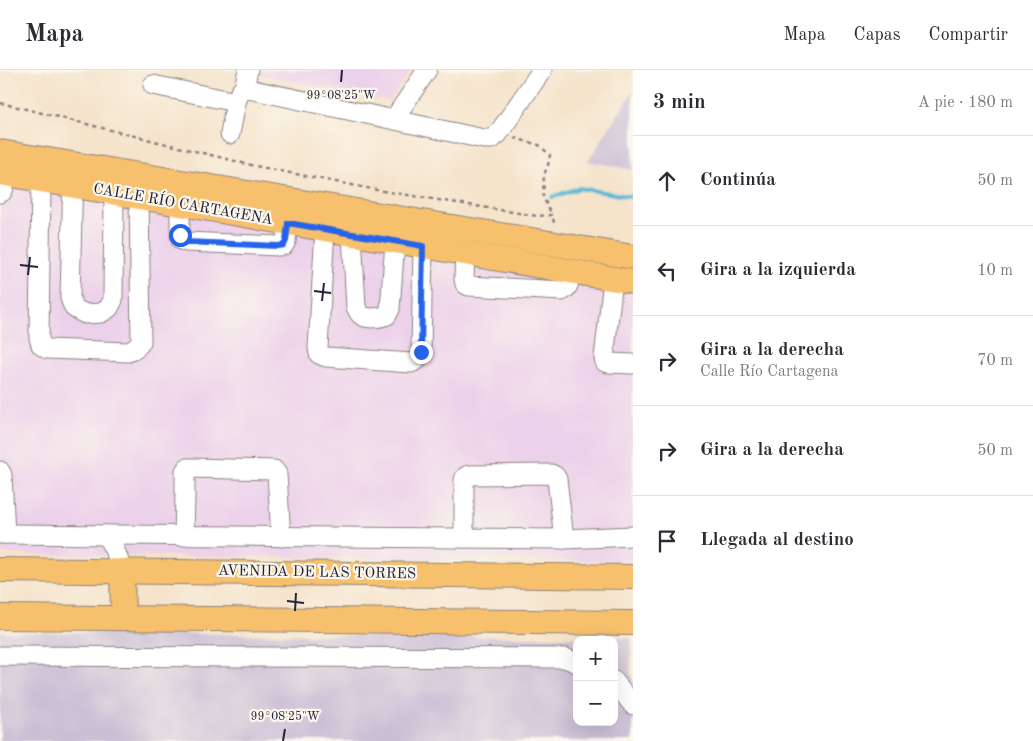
<!DOCTYPE html>
<html lang="es">
<meta charset="utf-8">
<style>
:root{--surface:#fff;--page:#f2f2f3;--text:#2b2b33;--muted:#7c7c81;--line:#e1e1e2}
body{margin:0;font-family:"Old Standard TT",serif;background:var(--page);color:var(--text)}
.controls{position:absolute;right:15px;bottom:15px;display:grid;overflow:hidden;border-radius:10px;box-shadow:0 5px 20px #0002}
.controls button{width:45px;height:45px;display:grid;place-items:center;padding:0;border:0;border-bottom:1px solid var(--line);background:var(--surface);color:var(--text);font:25px sans-serif}
.stop{position:absolute;width:15px;height:15px;margin:-11px;border:4px solid #2563eb;border-radius:50%;background:#fff}
.stop.end{background:#2563eb;border-color:#fff;box-shadow:0 1px 5px #0008}
.list{margin:0;padding:0;list-style:none}
h2{display:flex;justify-content:space-between;align-items:center;height:65px;margin:0;padding:0 20px;font-size:21px}
h2 small{font-size:16px;font-weight:400;color:var(--muted)}
.list li{display:grid;grid-template-columns:32px 1fr auto;gap:15px;align-items:center;box-sizing:border-box;height:90px;padding:0 20px;border-top:1px solid var(--line)}
.list b{display:block;font-size:19px;white-space:nowrap}
.list p{margin:0;font-size:16px;white-space:nowrap;color:var(--muted)}
.list em{font-size:16px;font-style:normal;color:var(--muted)}
.icon{flex:none;width:28px;height:28px;fill:none;stroke:currentColor;stroke-width:2;stroke-linecap:round;stroke-linejoin:round}
.map{position:relative;flex:none;width:633px;height:671px;overflow:hidden}
header{display:flex;align-items:center;gap:30px;box-sizing:border-box;height:70px;padding:0 25px;background:var(--surface);border-bottom:1px solid var(--line)}
header strong{font-size:24px}
nav{display:flex;gap:28px;margin-inline-start:auto;font-size:18px}
main{display:flex}
aside{flex:1;background:var(--surface)}
.map>svg:first-child{display:block}
.built{fill:#ecd1ea}
.industrial{fill:#cbbfd5;fill-rule:evenodd}
.lines{fill:none;stroke-linecap:round;stroke-linejoin:round}
.stream{stroke:#53b9d2;stroke-width:4}
.minor-casing{stroke:#8c8282;stroke-width:21}
.major-casing{stroke:#8c8282;stroke-width:26}
.path{stroke:#8c8282;stroke-width:2.5;stroke-dasharray:4 4;stroke-linecap:butt}
.minor{stroke:#fff;stroke-width:19}
.major{stroke:#f7c06c;stroke-width:24}
.route{stroke:#2563eb;stroke-width:6}
.ticks{fill:none;stroke:#22223b;stroke-width:2}
.labels{text-anchor:middle;dominant-baseline:central;stroke-width:4.5;stroke-linejoin:round;paint-order:stroke}
.street-label{font-size:15px;fill:#22223b;stroke:#fbf7ec}
.ticks-label{font-size:12px;text-anchor:middle;fill:#22223b;stroke:#fbf7ec;stroke-width:4.5;stroke-linejoin:round;paint-order:stroke}
</style>
<header>
<strong>Mapa</strong>
<nav><a>Mapa</a><a>Capas</a><a>Compartir</a></nav>
</header>
<main>
<div class="map">
<svg width="633" height="671" viewBox="0 0 633 671">
<rect width="100%" height="100%" fill="#fbf7ec"/>
<filter id="ink" filterUnits="userSpaceOnUse"><feTurbulence type="fractalNoise" baseFrequency=".02" numOctaves="2"/><feDisplacementMap in="SourceGraphic" scale="10" xChannelSelector="R" yChannelSelector="G"/><feConvolveMatrix kernelMatrix="1 2 1 2 8 2 1 2 1" color-interpolation-filters="sRGB"/></filter>
<filter id="wash" filterUnits="userSpaceOnUse"><feTurbulence type="fractalNoise" baseFrequency=".0096" numOctaves="4" result="noise"/><feDisplacementMap in="SourceGraphic" scale="20" xChannelSelector="R" yChannelSelector="G"/><feGaussianBlur stdDeviation="1.12" result="paint"/><feColorMatrix in="noise" values="0 0 0 0 0 0 0 0 0 0 0 0 0 0 0 0 0 1.4 0 .05"/><feComposite in="paint" operator="in"/></filter>
<g filter="url(#wash)">
<rect width="100%" height="100%" fill="#f5e3ca"/>
<g class="built">
<polygon points="263,0 411,0 390,31 262,5"/>
<polygon points="0,105 633,217 633,491 0,484"/>
</g>
<g class="industrial">
<polygon points="633,21 633,100 588,91"/>
<path d="M0 562 631 568 630 603 633 610V671H0ZM577 570H614V652H577Z"/>
</g>
<g class="lines">
<polyline class="stream" points="552,127 579,118 633,127"/>
</g>
</g>
<g filter="url(#ink)">
<g class="lines">
<g class="minor-casing">
<g id="minor">
<polyline points="153,15 236,32"/>
<polyline points="244,18 484,69 492,69 498,64 542,0"/>
<polyline points="394,49 427,0"/>
<polyline points="230,64 236,32 240,22 244,18 248,0"/>
<polyline points="73,102 70,228 74,238 85,244 101,243 109,238 113,230 114,123"/>
<polyline points="41,110 39,268 41,275 47,279 128,282 135,279 141,272 139,127"/>
<polyline points="0,123 2,122 4,118 4,104"/>
<polyline points="180,134 180,165 181,170 186,172 279,176 284,175 286,171 288,153"/>
<path d="M352 150V164L356 237C357 239 359 243 360 244 366 250 380 248 387 245L390 239 395 171"/>
<polyline points="325,159 318,278 319,284 326,287 411,293 417,290 421,282 423,176"/>
<path d="M465 183 464 209 465 214 469 216 562 221C571 217 569 209 569 201"/>
<polyline points="613,210 604,288 605,292 609,293 633,294"/>
<polyline points="0,401 2,405 5,464"/>
<polyline points="0,464 564,469 633,466"/>
<polyline points="106,465 117,485 122,501"/>
<polyline points="184,466 185,425 185,401 187,398 191,398 274,400 277,404 281,467"/>
<polyline points="464,468 464,410 465,407 469,405 551,404 555,406 557,409 564,469"/>
<polyline points="0,586 565,588 577,593"/>
<polyline points="614,611 633,635"/>
</g>
</g>
<g class="major-casing">
<g id="major">
<polyline points="0,82 633,187"/>
<polyline points="0,103 633,212"/>
<polyline points="0,500 633,507"/>
<polyline points="122,501 123,548"/>
<polyline points="0,547 633,553"/>
</g>
</g>
<g class="path">
<polyline points="0,33 26,39 255,96 377,120 537,146 552,145 555,156"/>
<polyline points="514,68 539,75 550,85 548,95 544,105 543,127 552,145"/>
</g>
<use href="#minor" class="minor"/>
<use href="#major" class="major"/>
</g>
</g>
<g class="lines" filter="url(#ink)">
<polyline class="route" points="180,165 181,170 186,172 279,176 284,175 286,171 288,153 423,176 421,282"/>
</g>
<path class="ticks" d="M341 12 342 0M20 195 38 197M28 205 30 187M314 221 331 223M322 231 324 213M287 531 304 533M295 541 296 523M283 671 285 659"/>
<g class="labels">
<g class="street-label">
<text transform="translate(183 135) rotate(10)">CALLE RÍO CARTAGENA</text>
<text transform="translate(317 503) rotate(1)">AVENIDA DE LAS TORRES</text>
</g>
</g>
<g class="ticks-label">
<text x="341" y="29">99°08'25"W</text>
<text x="285" y="650">99°08'25"W</text>
</g>
</svg>
<div class="controls">
<button>+</button>
<button>−</button>
</div>
<div class="stop" style="left:180px;top:165px"></div>
<div class="stop end" style="left:421px;top:282px"></div>
</div>
<aside>
<h2>3 min<small>A pie · 180 m</small></h2>
<ul class="list">
<li><svg class="icon" aria-label="ahead" viewBox="0 0 24 24"><path d="M12 20V5M6 11l6-6 6 6"/></svg><div><b>Continúa</b></div><em>50 m</em></li>
<li><svg class="icon" aria-label="left" viewBox="0 0 24 24"><path d="M17 20v-9H6M10 6l-5 5 5 5"/></svg><div><b>Gira a la izquierda</b></div><em>10 m</em></li>
<li><svg class="icon" aria-label="right" viewBox="0 0 24 24"><path d="M7 20v-9h11M14 6l5 5-5 5"/></svg><div><b>Gira a la derecha</b><p>Calle Río Cartagena</p></div><em>70 m</em></li>
<li><svg class="icon" aria-label="right" viewBox="0 0 24 24"><path d="M7 20v-9h11M14 6l5 5-5 5"/></svg><div><b>Gira a la derecha</b></div><em>50 m</em></li>
<li><svg class="icon" aria-label="arrive" viewBox="0 0 24 24"><path d="M6 21V4h12l-3 4 3 4H6"/></svg><div><b>Llegada al destino</b></div></li>
</ul>
</aside>
</main>
